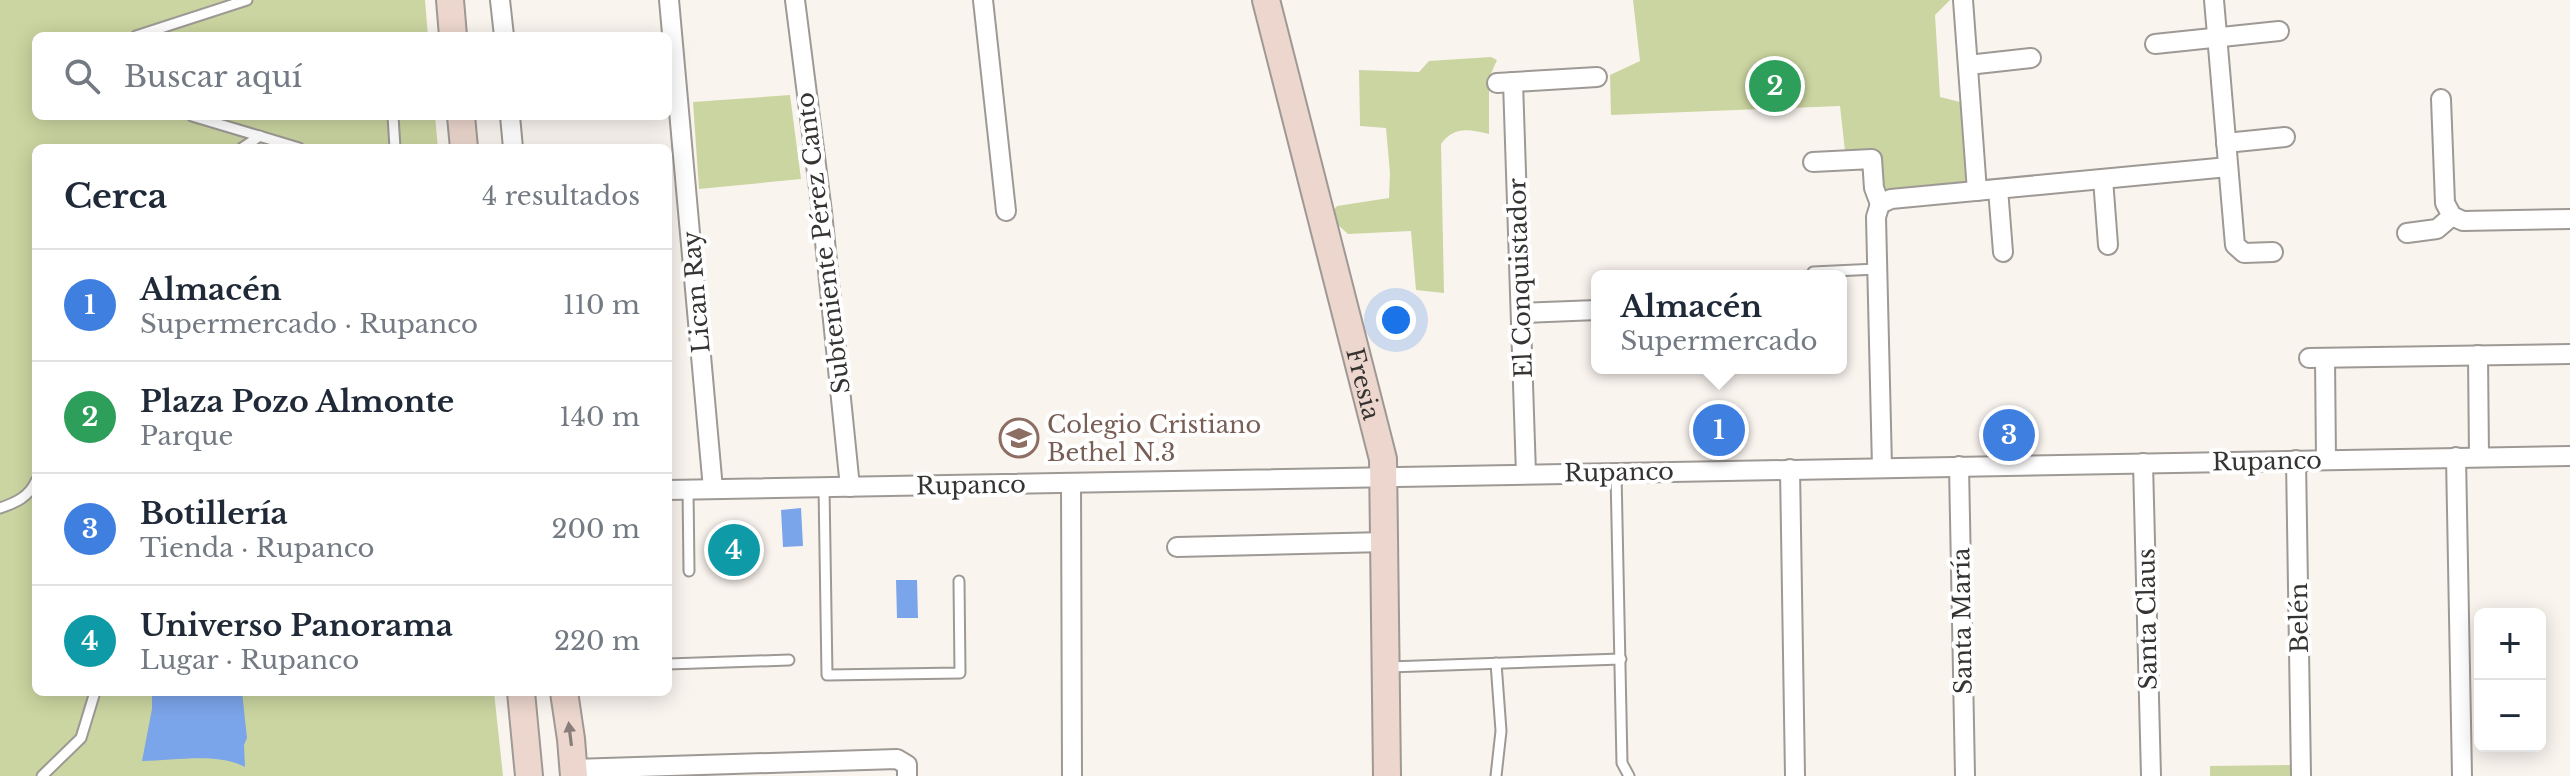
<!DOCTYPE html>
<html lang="es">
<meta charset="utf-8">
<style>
:root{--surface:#fff;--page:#f6f6f7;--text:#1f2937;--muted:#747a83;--line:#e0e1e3;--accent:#6b6f14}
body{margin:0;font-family:"Libre Baskerville",serif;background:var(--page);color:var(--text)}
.controls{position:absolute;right:24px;bottom:24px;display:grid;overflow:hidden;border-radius:12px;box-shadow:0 4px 20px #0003}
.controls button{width:72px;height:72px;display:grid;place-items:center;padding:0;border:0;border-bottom:2px solid var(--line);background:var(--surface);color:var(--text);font:40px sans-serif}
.you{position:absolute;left:1396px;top:320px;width:28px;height:28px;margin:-20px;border:6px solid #fff;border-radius:50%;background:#1a73e8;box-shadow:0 0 0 12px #1a73e833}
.badge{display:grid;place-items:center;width:52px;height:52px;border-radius:50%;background:var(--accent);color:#fff;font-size:26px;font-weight:700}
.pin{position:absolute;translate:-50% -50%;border:4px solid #fff;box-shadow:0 2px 8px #0006}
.popup{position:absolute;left:1591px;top:270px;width:256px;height:104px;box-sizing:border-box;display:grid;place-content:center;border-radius:12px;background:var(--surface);filter:drop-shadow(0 2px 6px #0005);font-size:26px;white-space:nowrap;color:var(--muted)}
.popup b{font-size:30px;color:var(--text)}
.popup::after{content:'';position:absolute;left:50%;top:100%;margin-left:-16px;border:16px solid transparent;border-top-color:var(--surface)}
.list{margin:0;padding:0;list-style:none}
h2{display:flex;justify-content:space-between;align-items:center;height:104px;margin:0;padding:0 32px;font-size:34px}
h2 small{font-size:26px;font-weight:400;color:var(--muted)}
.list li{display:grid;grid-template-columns:52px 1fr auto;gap:24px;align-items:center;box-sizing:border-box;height:112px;padding:0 32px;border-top:2px solid var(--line)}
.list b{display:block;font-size:30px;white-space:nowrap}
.list p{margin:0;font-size:26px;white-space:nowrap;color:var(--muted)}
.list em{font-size:26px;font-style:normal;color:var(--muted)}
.icon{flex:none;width:44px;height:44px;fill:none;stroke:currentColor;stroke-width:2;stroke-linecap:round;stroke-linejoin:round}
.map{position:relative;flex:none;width:2570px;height:776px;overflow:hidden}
.search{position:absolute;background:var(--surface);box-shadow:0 4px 20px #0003;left:32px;top:32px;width:640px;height:88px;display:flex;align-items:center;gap:20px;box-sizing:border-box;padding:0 28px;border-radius:12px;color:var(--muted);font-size:30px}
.panel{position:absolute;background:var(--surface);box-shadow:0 4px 20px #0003;left:32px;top:144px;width:640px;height:552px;border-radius:12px}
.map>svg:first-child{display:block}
.green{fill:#cbd5a1}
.water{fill:#7ba5ea}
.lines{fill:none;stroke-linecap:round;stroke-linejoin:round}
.lane-casing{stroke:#9e9994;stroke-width:13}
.street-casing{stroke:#9e9994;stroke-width:22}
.secondary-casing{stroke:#9e9994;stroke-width:30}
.lane{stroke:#fff;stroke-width:9}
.street{stroke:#fff;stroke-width:18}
.secondary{stroke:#ecd6cd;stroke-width:26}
.oneway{fill:#887d78}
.labels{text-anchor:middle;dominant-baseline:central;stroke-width:8;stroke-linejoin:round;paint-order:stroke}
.street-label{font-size:24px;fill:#363432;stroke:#fff}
.education-label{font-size:24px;fill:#785e54;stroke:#fff;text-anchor:start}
</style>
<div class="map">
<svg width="2570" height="776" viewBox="0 0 2570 776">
<rect width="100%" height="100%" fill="#faf4ef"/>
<g class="green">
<polygon points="0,0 425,0 428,36 36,36 36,116 435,116 438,148 36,148 36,692 494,692 503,776 0,776"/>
<polygon points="1633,0 1950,0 1935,15 1940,97 1964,103 1969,176 1959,189 1882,192 1879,151 1845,151 1840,106 1611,115 1610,75 1640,61"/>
<path d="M1491 57 1497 60 1489 78V134C1469 129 1454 126 1441 144L1444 293 1416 290 1411 231 1348 234 1338 225 1333 211 1337 206 1389 198 1390 173 1386 128 1360 126 1359 70 1419 72 1429 61Z"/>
<polygon points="790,95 801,179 699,189 693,102"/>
<polygon points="2292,765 2292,776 2210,776 2210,766"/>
</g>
<g class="water">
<polygon points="801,508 803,546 783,547 781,510"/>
<polygon points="896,580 917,580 918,618 897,618"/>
<path d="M152 692H242L247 738 244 745 245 767C217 752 174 761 142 761L152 709Z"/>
</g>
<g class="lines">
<g class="lane-casing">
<g id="lane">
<polyline points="136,36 247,0"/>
<polyline points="192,116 299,148"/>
<polyline points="393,116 395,148"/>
<polyline points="242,148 260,136"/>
<polyline points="1813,272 1877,269"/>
<polyline points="1616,473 1622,763 1629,776"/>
<polyline points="824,487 827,675 960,673 959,581"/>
<polyline points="688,489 689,571"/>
<path d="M0 508C15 503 29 497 36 481"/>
<polyline points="1496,663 1501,731 1496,776"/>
<polyline points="668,664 789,660"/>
<polyline points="1389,667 1621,659"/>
<polyline points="42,776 81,738 95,692"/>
</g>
</g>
<g class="street-casing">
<g id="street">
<polyline points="500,0 504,36"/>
<polyline points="669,0 713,489"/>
<polyline points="795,0 822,212 850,487"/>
<polyline points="983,0 1006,211"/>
<polyline points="1963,0 1977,191"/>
<polyline points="2214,0 2235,245 2244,253 2273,252"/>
<polyline points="2155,44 2279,31"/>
<polyline points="1968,65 2031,58"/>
<polyline points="1513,82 1526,474"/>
<polyline points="1497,83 1597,77"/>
<polyline points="2441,99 2445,203 2452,216 2463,221 2570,219"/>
<polyline points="510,116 513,148"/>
<polyline points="2226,143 2285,137"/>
<polyline points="1813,162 1872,159 1874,188 1880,204"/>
<polyline points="2103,179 2108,245"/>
<polyline points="1998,189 2003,252"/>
<polyline points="1880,204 1891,199 2228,167"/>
<polyline points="1880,204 1876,217 1882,467"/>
<polyline points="2407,233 2437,229 2452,216"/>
<polyline points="1521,313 1597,310"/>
<polyline points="2478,355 2479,457"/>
<polyline points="2309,358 2570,354"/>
<polyline points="2325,358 2326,460"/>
<polyline points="2456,457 2462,776"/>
<polyline points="2296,460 2301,776"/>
<polyline points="2143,463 2151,776"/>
<polyline points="1959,466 1965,776"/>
<polyline points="1790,469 1795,776"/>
<polyline points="1071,483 1072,776"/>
<polyline points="668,490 2570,456"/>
<polyline points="1177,547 1385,542"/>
<polyline points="573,769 897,759 907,765 907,776"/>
</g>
</g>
<g class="secondary-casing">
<g id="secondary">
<polyline points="450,0 453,36"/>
<path id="s1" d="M1266 0 1383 459 1387 776"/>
<polyline points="461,116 464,148"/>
<polyline points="521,692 529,776"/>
<polyline points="564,692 571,739 574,776"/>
</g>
</g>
<use href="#lane" class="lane"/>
<use href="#street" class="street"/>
<use href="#secondary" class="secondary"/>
</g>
<defs><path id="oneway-solid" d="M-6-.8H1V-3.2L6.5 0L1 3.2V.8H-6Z" transform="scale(2)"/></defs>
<use class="oneway" href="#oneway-solid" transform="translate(570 734) rotate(-97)"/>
<defs>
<g id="school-ring" transform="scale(2)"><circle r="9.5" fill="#fff" stroke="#8d6e63" stroke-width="1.5"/><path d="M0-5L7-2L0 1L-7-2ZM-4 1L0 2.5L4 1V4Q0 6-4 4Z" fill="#8d6e63"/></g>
</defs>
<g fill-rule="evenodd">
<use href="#school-ring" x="1019" y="438"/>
</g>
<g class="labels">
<g class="street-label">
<text transform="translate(823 243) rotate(-97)">Subteniente Pérez Canto</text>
<text transform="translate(1520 278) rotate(-92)">El Conquistador</text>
<text transform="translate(696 292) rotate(-95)">Lican Ray</text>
<text stroke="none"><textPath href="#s1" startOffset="396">Fresia</textPath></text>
<text transform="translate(2267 461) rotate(-1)">Rupanco</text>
<text transform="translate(1619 472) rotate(-1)">Rupanco</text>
<text transform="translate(971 485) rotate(-1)">Rupanco</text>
<text transform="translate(2299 618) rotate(-91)">Belén</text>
<text transform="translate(2147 619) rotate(-91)">Santa Claus</text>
<text transform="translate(1962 621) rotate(-91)">Santa María</text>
</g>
<g class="education-label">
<text x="1047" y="424">Colegio Cristiano<tspan x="1047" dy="28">Bethel N.3</tspan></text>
</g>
</g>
</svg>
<div class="controls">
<button>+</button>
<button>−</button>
</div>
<div class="you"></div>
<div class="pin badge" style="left:1719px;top:430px;background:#3f7fe0">1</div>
<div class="popup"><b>Almacén</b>Supermercado</div>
<div class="pin badge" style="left:1775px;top:86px;background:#2e9e5b">2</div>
<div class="pin badge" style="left:2009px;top:435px;background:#3f7fe0">3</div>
<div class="pin badge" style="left:734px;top:550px;background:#0f9aa8">4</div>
<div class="search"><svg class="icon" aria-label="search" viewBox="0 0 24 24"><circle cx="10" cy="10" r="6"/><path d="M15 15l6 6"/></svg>Buscar aquí</div>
<section class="panel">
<h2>Cerca<small>4 resultados</small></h2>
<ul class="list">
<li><span class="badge" style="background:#3f7fe0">1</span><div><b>Almacén</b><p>Supermercado · Rupanco</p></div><em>110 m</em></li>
<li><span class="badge" style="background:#2e9e5b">2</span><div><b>Plaza Pozo Almonte</b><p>Parque</p></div><em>140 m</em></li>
<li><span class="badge" style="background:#3f7fe0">3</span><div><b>Botillería</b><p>Tienda · Rupanco</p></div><em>200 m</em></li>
<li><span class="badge" style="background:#0f9aa8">4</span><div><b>Universo Panorama</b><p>Lugar · Rupanco</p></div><em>220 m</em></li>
</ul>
</section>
</div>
